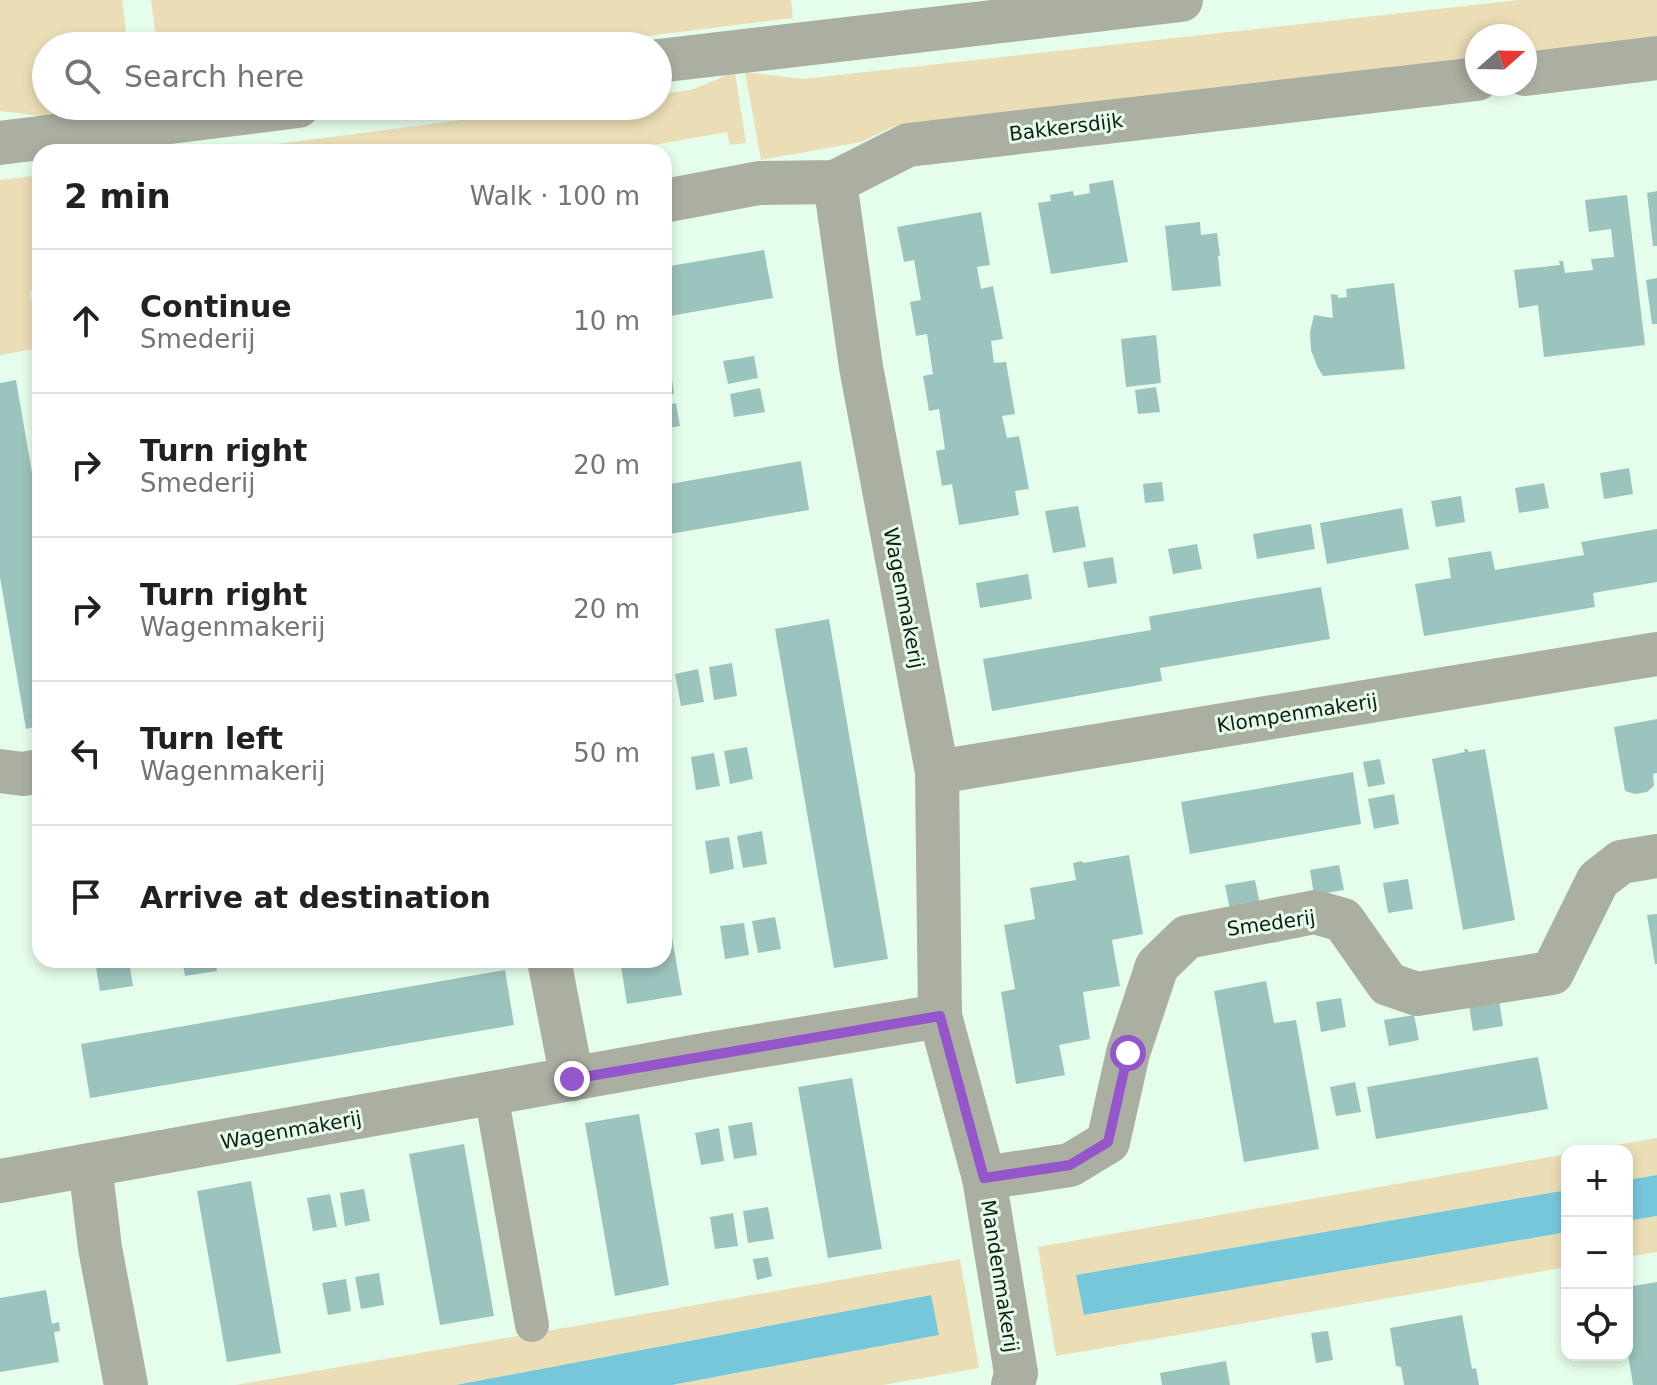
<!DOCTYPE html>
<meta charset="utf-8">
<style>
:root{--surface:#fff;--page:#f2f2f2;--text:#202124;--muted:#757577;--line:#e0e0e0}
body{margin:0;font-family:"DejaVu Sans",sans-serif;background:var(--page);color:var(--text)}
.controls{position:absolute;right:24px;bottom:24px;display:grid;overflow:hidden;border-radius:16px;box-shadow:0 4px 12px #0003}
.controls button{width:72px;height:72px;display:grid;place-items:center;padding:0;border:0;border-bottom:2px solid var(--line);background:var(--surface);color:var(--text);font:40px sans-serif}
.compass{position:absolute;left:1465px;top:24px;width:72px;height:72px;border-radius:50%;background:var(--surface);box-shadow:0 4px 12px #0003;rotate:70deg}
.stop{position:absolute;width:24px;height:24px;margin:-18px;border:6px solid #9555cb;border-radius:50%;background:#fff}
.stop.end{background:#9555cb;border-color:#fff;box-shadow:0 2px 8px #0008}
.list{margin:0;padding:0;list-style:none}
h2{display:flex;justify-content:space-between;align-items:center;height:104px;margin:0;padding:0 32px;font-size:34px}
h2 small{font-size:26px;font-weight:400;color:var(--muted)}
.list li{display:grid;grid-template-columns:52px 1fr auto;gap:24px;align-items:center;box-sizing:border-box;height:144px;padding:0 32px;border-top:2px solid var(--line)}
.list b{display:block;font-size:30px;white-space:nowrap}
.list p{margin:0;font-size:26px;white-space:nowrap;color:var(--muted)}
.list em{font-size:26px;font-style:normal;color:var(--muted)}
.icon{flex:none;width:44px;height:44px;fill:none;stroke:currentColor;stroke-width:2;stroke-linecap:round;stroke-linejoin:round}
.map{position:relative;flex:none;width:1657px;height:1385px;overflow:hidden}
.search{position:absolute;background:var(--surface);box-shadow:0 4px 12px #0003;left:32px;top:32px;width:640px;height:88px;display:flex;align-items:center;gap:20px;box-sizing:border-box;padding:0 28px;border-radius:44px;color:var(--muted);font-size:30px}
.panel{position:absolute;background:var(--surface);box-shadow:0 4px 12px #0003;left:32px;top:144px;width:640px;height:824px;border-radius:24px}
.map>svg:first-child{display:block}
.green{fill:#ebdeb6}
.water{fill:#77c7da}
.building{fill:#9cc4be}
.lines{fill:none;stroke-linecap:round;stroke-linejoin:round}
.pedestrian{stroke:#abafa2;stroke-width:34}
.minor{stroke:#abafa2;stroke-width:44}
.route{stroke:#9555cb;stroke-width:10}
.labels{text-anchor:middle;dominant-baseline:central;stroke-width:6;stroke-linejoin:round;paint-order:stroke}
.street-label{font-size:20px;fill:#111c14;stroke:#e5fdeb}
</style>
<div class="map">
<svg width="1657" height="1385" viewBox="0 0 1657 1385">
<rect width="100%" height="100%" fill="#e5fdeb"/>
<g class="green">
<path d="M0 0H122L128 46H46V106H101C95 109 89 113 83 114 56 122 27 113 0 111Z"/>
<polygon points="151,0 791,0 793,18 568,46 157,46"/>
<polygon points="1519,0 1657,0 1657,37 1525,52 1525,36 1477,36 1477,57 909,123 892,127 861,142 761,160 745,72 802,79"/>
<polygon points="735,72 746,143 730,145 727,132 614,152 216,152 569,106 658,106 658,94 691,90"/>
<polygon points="40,175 40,242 33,244 38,288 30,291 33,310 40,310 40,348 0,355 0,180"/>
<polygon points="1657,1138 1657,1175 1627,1180 1627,1151 1582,1151"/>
<polygon points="1567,1154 1567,1190 1076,1275 1085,1315 1567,1232 1567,1267 1056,1356 1038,1247"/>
<polygon points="1657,1216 1657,1252 1627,1257 1627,1221"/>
<polygon points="960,1259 979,1368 883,1385 672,1385 939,1335 930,1295 456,1385 236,1385"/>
</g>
<g class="water">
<polygon points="1657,1175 1657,1216 1627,1221 1627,1180"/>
<polygon points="1567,1190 1567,1232 1084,1315 1076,1275"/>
<polygon points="931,1295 939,1335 672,1385 456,1385"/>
</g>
<g class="building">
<polygon points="1113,180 1128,262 1051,274 1038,203 1051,201 1050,195 1073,191 1074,196 1090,193 1089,184"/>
<polygon points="1657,191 1657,246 1653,246 1647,193"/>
<polygon points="1627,195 1645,345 1544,357 1538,305 1519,308 1514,270 1560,265 1559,261 1563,261 1565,273 1593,270 1591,259 1614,257 1611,229 1589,232 1585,200"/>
<polygon points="981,212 990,265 977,267 981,289 993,286 1003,339 991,341 994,363 1006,362 1015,414 1002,416 1007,438 1019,436 1029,489 1015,491 1019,515 959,525 952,484 942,486 936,451 945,449 939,409 929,411 923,376 933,374 927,334 916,336 910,302 921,300 914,260 904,262 897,227"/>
<polygon points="1200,222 1201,235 1217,233 1220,256 1218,256 1221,286 1172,291 1165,226"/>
<polygon points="764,250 773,298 664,317 664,267"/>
<polygon points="1657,278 1657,324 1652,324 1646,280"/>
<polygon points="1394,283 1405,369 1323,376 1317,366 1311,350 1310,332 1314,315 1333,318 1331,294 1338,295 1338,298 1347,297 1346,289"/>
<polygon points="1156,335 1161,383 1126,387 1121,339"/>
<polygon points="754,356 758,378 728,384 723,361"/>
<polygon points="671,371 674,394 664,395 664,372"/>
<polygon points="16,380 40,519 40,726 26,729 0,577 0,383"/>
<polygon points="1156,387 1160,412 1138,414 1135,390"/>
<polygon points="760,388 765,412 734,417 730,394"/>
<polygon points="676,403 680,426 664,429 664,406"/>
<polygon points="801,461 809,510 664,535 664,485"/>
<polygon points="1629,468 1633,494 1604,499 1600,473"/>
<polygon points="1162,482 1164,501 1145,503 1143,484"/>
<polygon points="1544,483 1549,508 1519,513 1515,488"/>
<polygon points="1461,496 1465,522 1436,527 1431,501"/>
<polygon points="1078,506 1086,547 1053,553 1045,511"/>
<polygon points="1402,508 1409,549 1327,564 1320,523"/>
<polygon points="1311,524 1315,549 1257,559 1253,534"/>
<polygon points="1657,529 1657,582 1593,593 1595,607 1424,636 1415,584 1451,578 1448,558 1491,551 1495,570 1584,555 1581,542"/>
<polygon points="1197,544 1202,569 1173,574 1168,549"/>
<polygon points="1113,557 1117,583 1088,588 1083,562"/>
<polygon points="1028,574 1032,599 980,608 976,583"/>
<polygon points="1321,587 1330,639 1160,668 1162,681 992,711 983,659 1151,630 1149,617 1151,616"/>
<polygon points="829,619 888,959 834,968 775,629"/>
<polygon points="732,663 737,696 714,700 709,667"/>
<polygon points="698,669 704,702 681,706 675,674"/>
<polygon points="1657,719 1657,773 1653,774 1654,786 1647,792 1635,794 1625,791 1614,727"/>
<polygon points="747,747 753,779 730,784 724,751"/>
<polygon points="1464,749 1467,749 1469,752 1485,749 1515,920 1463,930 1432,759 1465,752"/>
<polygon points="714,753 720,786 696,790 691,757"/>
<polygon points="1380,759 1385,784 1368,787 1363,762"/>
<polygon points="1353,772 1361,824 1190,854 1181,802"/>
<polygon points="1394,794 1399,824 1374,829 1368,799"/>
<polygon points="762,831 767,864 743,868 737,836"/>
<polygon points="729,837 734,869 710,874 705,841"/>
<polygon points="1129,855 1143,934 1112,940 1120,986 1083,992 1090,1039 1059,1045 1065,1075 1016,1084 1001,992 1015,989 1004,925 1035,919 1030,888 1076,880 1073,863 1082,861 1083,863"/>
<polygon points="1339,865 1344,890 1314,895 1310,870"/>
<polygon points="1408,879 1413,909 1388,913 1383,883"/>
<polygon points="1255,880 1260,905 1230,910 1225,885"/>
<polygon points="664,903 666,903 682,995 627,1004 620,960 664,960"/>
<polygon points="1657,914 1657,964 1655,964 1647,915"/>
<polygon points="775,917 781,949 758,953 752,921"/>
<polygon points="744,923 749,955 725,959 720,926"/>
<polygon points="182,960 215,960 217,971 185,976"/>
<polygon points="129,961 133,986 100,991 96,967"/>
<polygon points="505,970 514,1025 90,1098 81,1044"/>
<polygon points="1266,981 1274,1023 1296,1020 1319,1149 1244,1162 1214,991"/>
<polygon points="1341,998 1346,1027 1321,1032 1316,1002"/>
<polygon points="1499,1000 1503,1026 1473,1031 1469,1005"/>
<polygon points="1414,1015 1419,1040 1389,1046 1384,1020"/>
<polygon points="1538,1057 1548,1109 1376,1139 1367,1087"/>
<polygon points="852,1078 882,1249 828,1258 798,1087"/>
<polygon points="1355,1082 1361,1112 1336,1116 1330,1087"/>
<polygon points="639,1114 669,1285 615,1296 585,1123"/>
<polygon points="752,1122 757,1155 734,1159 728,1126"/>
<polygon points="719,1128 724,1161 701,1165 695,1133"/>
<polygon points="464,1144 494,1316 440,1325 409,1154"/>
<polygon points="251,1181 281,1353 227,1362 197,1191"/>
<polygon points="364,1189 370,1221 345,1226 340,1193"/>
<polygon points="330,1194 337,1227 313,1231 307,1198"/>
<polygon points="768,1207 774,1239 748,1243 743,1211"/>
<polygon points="733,1213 738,1246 715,1249 710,1217"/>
<polygon points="768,1257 772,1276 757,1280 753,1259"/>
<polygon points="379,1273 384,1305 361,1309 355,1277"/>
<polygon points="346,1279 351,1311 328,1315 322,1283"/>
<polygon points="1657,1282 1657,1385 1633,1385 1627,1348 1627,1342 1630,1341 1627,1323 1627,1287"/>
<polygon points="46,1290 52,1324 59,1322 60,1331 54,1332 59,1362 0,1372 0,1298"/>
<polygon points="1462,1315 1472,1369 1476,1368 1479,1385 1404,1385 1401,1367 1396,1366 1390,1328"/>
<polygon points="1328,1331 1333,1360 1316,1363 1311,1333"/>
<polygon points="1226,1361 1230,1385 1162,1385 1160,1373"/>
</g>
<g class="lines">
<polyline class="pedestrian" points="491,1094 532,1325"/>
<g class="minor">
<polyline points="658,61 1181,0"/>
<polyline points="1525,74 1657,58"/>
<polyline points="0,143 298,106"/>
<polyline points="835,182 861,367 937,772 940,1016 984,1178 1016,1373 1013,1385"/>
<polyline points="664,201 759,183 835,182 908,145 1477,79"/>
<polyline points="0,771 23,774 40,771"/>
<polyline points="937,772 1657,654"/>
<polyline points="549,960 572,1079"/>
<polyline points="90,1165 100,1248 126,1385"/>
<polyline points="984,1178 1070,1165 1108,1142 1128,1053 1157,966 1187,937 1315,912 1343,920 1388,984 1417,994 1552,973 1598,880 1621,862 1657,856"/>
<polyline points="0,1181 710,1054 940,1016"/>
</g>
</g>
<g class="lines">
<polyline class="route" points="572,1079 940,1016 984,1178 1070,1165 1108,1142 1128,1053"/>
</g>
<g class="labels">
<g class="street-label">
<text transform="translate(1066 127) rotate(-7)">Bakkersdijk</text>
<text transform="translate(904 598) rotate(79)">Wagenmakerij</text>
<text transform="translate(1297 713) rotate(-9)">Klompenmakerij</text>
<text transform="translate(1271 923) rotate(-8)">Smederij</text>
<text transform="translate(291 1130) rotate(-10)">Wagenmakerij</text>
<text transform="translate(1000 1276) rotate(81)">Mandenmakerij</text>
</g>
</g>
</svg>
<div class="controls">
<button>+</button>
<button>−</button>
<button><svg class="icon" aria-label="locate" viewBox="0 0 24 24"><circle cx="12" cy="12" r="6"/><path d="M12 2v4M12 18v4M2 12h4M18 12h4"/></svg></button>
</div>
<svg class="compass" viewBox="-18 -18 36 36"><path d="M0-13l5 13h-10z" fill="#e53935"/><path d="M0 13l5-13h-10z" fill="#757577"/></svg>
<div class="stop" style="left:1128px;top:1053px"></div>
<div class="stop end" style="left:572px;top:1079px"></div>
<div class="search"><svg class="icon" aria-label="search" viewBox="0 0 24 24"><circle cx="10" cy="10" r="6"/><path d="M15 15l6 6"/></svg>Search here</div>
<section class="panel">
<h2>2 min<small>Walk · 100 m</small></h2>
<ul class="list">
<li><svg class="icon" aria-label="ahead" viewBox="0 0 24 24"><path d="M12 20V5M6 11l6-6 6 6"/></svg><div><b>Continue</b><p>Smederij</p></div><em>10 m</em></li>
<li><svg class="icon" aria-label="right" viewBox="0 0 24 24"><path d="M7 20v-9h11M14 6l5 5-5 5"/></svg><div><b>Turn right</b><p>Smederij</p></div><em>20 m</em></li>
<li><svg class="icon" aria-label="right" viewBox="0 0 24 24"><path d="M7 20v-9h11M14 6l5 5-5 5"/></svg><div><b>Turn right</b><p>Wagenmakerij</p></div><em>20 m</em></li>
<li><svg class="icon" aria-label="left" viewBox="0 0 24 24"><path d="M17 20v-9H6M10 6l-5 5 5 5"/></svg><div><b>Turn left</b><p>Wagenmakerij</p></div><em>50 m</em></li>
<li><svg class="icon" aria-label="arrive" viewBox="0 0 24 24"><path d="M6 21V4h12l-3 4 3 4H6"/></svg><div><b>Arrive at destination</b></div></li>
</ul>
</section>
</div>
